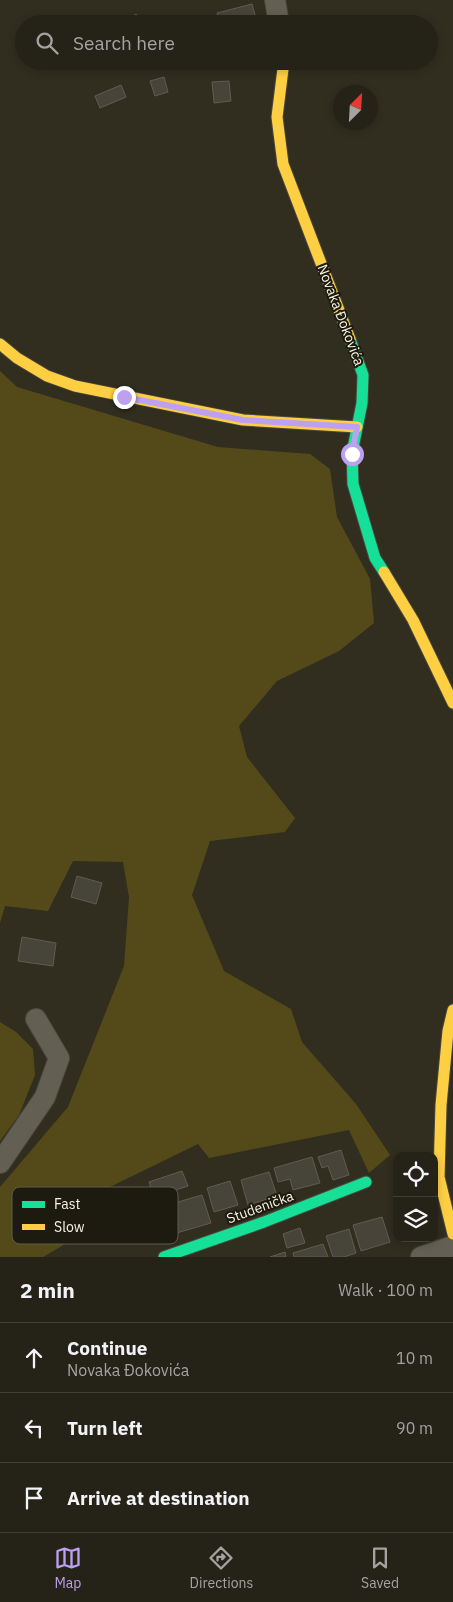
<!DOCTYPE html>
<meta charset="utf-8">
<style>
:root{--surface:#252218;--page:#2d2a21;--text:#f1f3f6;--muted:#a3a4a2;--line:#423f37;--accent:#bca0f2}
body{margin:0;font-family:"IBM Plex Sans",sans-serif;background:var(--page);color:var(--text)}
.controls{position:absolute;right:15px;bottom:15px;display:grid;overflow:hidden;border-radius:10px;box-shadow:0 2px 8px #0003}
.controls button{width:45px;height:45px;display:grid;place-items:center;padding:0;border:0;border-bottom:1px solid var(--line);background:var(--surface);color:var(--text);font:25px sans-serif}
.compass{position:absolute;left:333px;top:85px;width:45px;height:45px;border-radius:50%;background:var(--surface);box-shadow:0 2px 8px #0003;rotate:24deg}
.stop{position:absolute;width:15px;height:15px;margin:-11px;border:4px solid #bca0f2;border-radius:50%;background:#fff}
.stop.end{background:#bca0f2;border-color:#fff;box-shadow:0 1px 5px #0008}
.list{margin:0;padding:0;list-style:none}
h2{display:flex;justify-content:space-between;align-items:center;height:65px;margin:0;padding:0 20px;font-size:21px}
h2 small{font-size:16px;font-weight:400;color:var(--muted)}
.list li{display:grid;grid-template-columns:32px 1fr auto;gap:15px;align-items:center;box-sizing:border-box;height:70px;padding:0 20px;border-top:1px solid var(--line)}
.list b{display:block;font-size:19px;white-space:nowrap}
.list p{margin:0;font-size:16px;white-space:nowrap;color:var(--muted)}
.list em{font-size:16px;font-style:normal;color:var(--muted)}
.icon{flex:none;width:28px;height:28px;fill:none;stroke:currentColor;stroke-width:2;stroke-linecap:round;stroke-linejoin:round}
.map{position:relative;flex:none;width:453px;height:1257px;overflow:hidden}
.search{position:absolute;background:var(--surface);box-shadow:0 2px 8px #0003;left:15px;right:15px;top:15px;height:55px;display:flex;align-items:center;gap:12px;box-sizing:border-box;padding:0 18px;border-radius:28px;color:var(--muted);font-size:19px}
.sheet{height:275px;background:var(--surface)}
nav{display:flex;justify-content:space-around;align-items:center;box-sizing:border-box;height:70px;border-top:1px solid var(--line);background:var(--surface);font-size:14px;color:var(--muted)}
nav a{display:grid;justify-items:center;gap:2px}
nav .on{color:var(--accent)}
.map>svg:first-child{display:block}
.green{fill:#544a19}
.building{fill:#474439;stroke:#5f5c50}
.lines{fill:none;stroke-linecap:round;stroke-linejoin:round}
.street-casing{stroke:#4b493d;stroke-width:22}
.fast-casing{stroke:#4b493d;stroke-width:13}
.slow-casing{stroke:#4b493d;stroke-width:13}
.street{stroke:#636053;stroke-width:20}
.fast{stroke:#16e098;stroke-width:11}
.slow{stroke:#ffcf43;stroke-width:11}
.route{stroke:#bca0f2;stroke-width:6}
.labels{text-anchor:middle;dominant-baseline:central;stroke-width:4;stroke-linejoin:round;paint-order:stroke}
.street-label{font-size:14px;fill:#f8f5e5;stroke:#1d1a0f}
.key{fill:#1d1a0f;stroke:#5f5c4f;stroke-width:1}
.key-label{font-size:14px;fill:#f8f5e5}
</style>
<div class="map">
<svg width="453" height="1257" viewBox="0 0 453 1257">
<rect width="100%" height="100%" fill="#312e20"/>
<g class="green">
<polygon points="0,371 17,387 218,447 310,454 330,469 337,517 370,579 374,623 339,651 277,681 239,726 247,757 295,818 285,832 210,841 192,895 224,971 291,1009 302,1042 356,1104 390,1155 369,1173 349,1130 209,1158 198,1144 79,1202 89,1230 43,1257 0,1257 0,1187 68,1107 124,966 129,897 123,862 73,861 48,911 5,906 0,923"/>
<polygon points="0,1022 16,1032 33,1049 35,1075 19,1115 0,1141"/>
</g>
<g class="building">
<polygon points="252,4 257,22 249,24 219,24 217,13"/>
<polygon points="136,14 143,24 121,24"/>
<polygon points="164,77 168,92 155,96 150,81"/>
<polygon points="229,81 231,101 214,103 212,82"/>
<polygon points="121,85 126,97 100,108 95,96"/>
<polygon points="77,876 102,883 96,904 71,897"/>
<polygon points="22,937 56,943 53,966 18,961"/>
<polygon points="341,1150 349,1175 333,1180 328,1166 322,1168 318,1157"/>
<polygon points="312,1157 320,1183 293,1190 290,1179 278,1182 274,1168"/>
<polygon points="182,1171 188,1186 154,1197 149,1182"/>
<polygon points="269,1172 277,1196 248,1205 241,1180"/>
<polygon points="230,1181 238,1205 214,1212 207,1188"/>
<polygon points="202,1195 211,1223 173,1234 164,1206"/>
<polygon points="382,1217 390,1242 361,1251 353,1225"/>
<polygon points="300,1228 305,1243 287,1248 283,1234"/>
<polygon points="349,1229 356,1253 344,1257 333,1257 326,1236"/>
<polygon points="323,1244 328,1257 294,1257 293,1253"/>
<polygon points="285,1252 286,1257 270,1257"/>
</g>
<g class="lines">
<g class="street-casing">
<g id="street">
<polyline points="275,0 279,24"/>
<polyline points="0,1163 45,1097 59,1058 36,1019"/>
<polyline points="421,1257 453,1246"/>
</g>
</g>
<g class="fast-casing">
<g id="fast">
<polyline points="350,339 363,375 362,403 352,453 353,484 375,558 384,572"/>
<polyline points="164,1257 264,1222 366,1182"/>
</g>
</g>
<g class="slow-casing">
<g id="slow">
<polyline points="284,61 277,117 283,164 350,339"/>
<polyline points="0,344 17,358 47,376 75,386 243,420 357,427"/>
<polyline points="384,572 413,620 453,703"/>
<polyline points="453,1010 448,1031 441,1105 439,1177 453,1234"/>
</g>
</g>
<use href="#street" class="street"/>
<use href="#fast" class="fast"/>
<use href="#slow" class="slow"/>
</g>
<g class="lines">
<polyline class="route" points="124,397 243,420 357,427 352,454"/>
</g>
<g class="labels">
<g class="street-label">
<text transform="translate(341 315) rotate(69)">Novaka Ðokovića</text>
<text transform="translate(260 1207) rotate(-20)">Studenička</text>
</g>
</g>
<rect x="12" y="1187" width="166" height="57" rx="8" class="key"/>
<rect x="22" y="1201" width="23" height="7" fill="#16e098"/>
<rect x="22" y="1224" width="23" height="6" fill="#ffcf43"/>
<g class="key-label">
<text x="54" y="1209">Fast</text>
<text x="54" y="1232">Slow</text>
</g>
</svg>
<div class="controls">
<button><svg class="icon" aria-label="locate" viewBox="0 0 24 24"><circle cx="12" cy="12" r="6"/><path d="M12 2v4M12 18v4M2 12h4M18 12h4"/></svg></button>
<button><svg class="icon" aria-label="layers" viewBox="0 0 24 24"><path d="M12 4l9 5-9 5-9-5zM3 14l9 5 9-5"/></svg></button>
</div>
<svg class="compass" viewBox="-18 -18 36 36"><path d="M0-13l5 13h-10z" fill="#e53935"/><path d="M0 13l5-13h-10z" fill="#a3a4a2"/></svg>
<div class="stop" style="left:352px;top:454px"></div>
<div class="stop end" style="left:124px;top:397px"></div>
<div class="search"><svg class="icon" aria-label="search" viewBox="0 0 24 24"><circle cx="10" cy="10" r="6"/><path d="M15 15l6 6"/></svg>Search here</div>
</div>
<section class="sheet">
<h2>2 min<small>Walk · 100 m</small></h2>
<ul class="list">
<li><svg class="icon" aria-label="ahead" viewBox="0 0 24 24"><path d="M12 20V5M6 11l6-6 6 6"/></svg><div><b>Continue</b><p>Novaka Ðokovića</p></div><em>10 m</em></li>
<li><svg class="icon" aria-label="left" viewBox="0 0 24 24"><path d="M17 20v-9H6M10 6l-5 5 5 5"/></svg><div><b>Turn left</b></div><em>90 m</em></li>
<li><svg class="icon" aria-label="arrive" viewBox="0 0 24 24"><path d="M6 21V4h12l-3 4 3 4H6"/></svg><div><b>Arrive at destination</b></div></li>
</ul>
</section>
<nav>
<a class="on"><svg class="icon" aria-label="map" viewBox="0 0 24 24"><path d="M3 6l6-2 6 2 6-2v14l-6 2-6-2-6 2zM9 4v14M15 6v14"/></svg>Map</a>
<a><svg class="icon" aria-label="directions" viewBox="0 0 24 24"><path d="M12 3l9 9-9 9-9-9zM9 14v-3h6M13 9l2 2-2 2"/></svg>Directions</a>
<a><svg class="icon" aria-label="saved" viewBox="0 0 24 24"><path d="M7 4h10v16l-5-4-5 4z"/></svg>Saved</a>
</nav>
